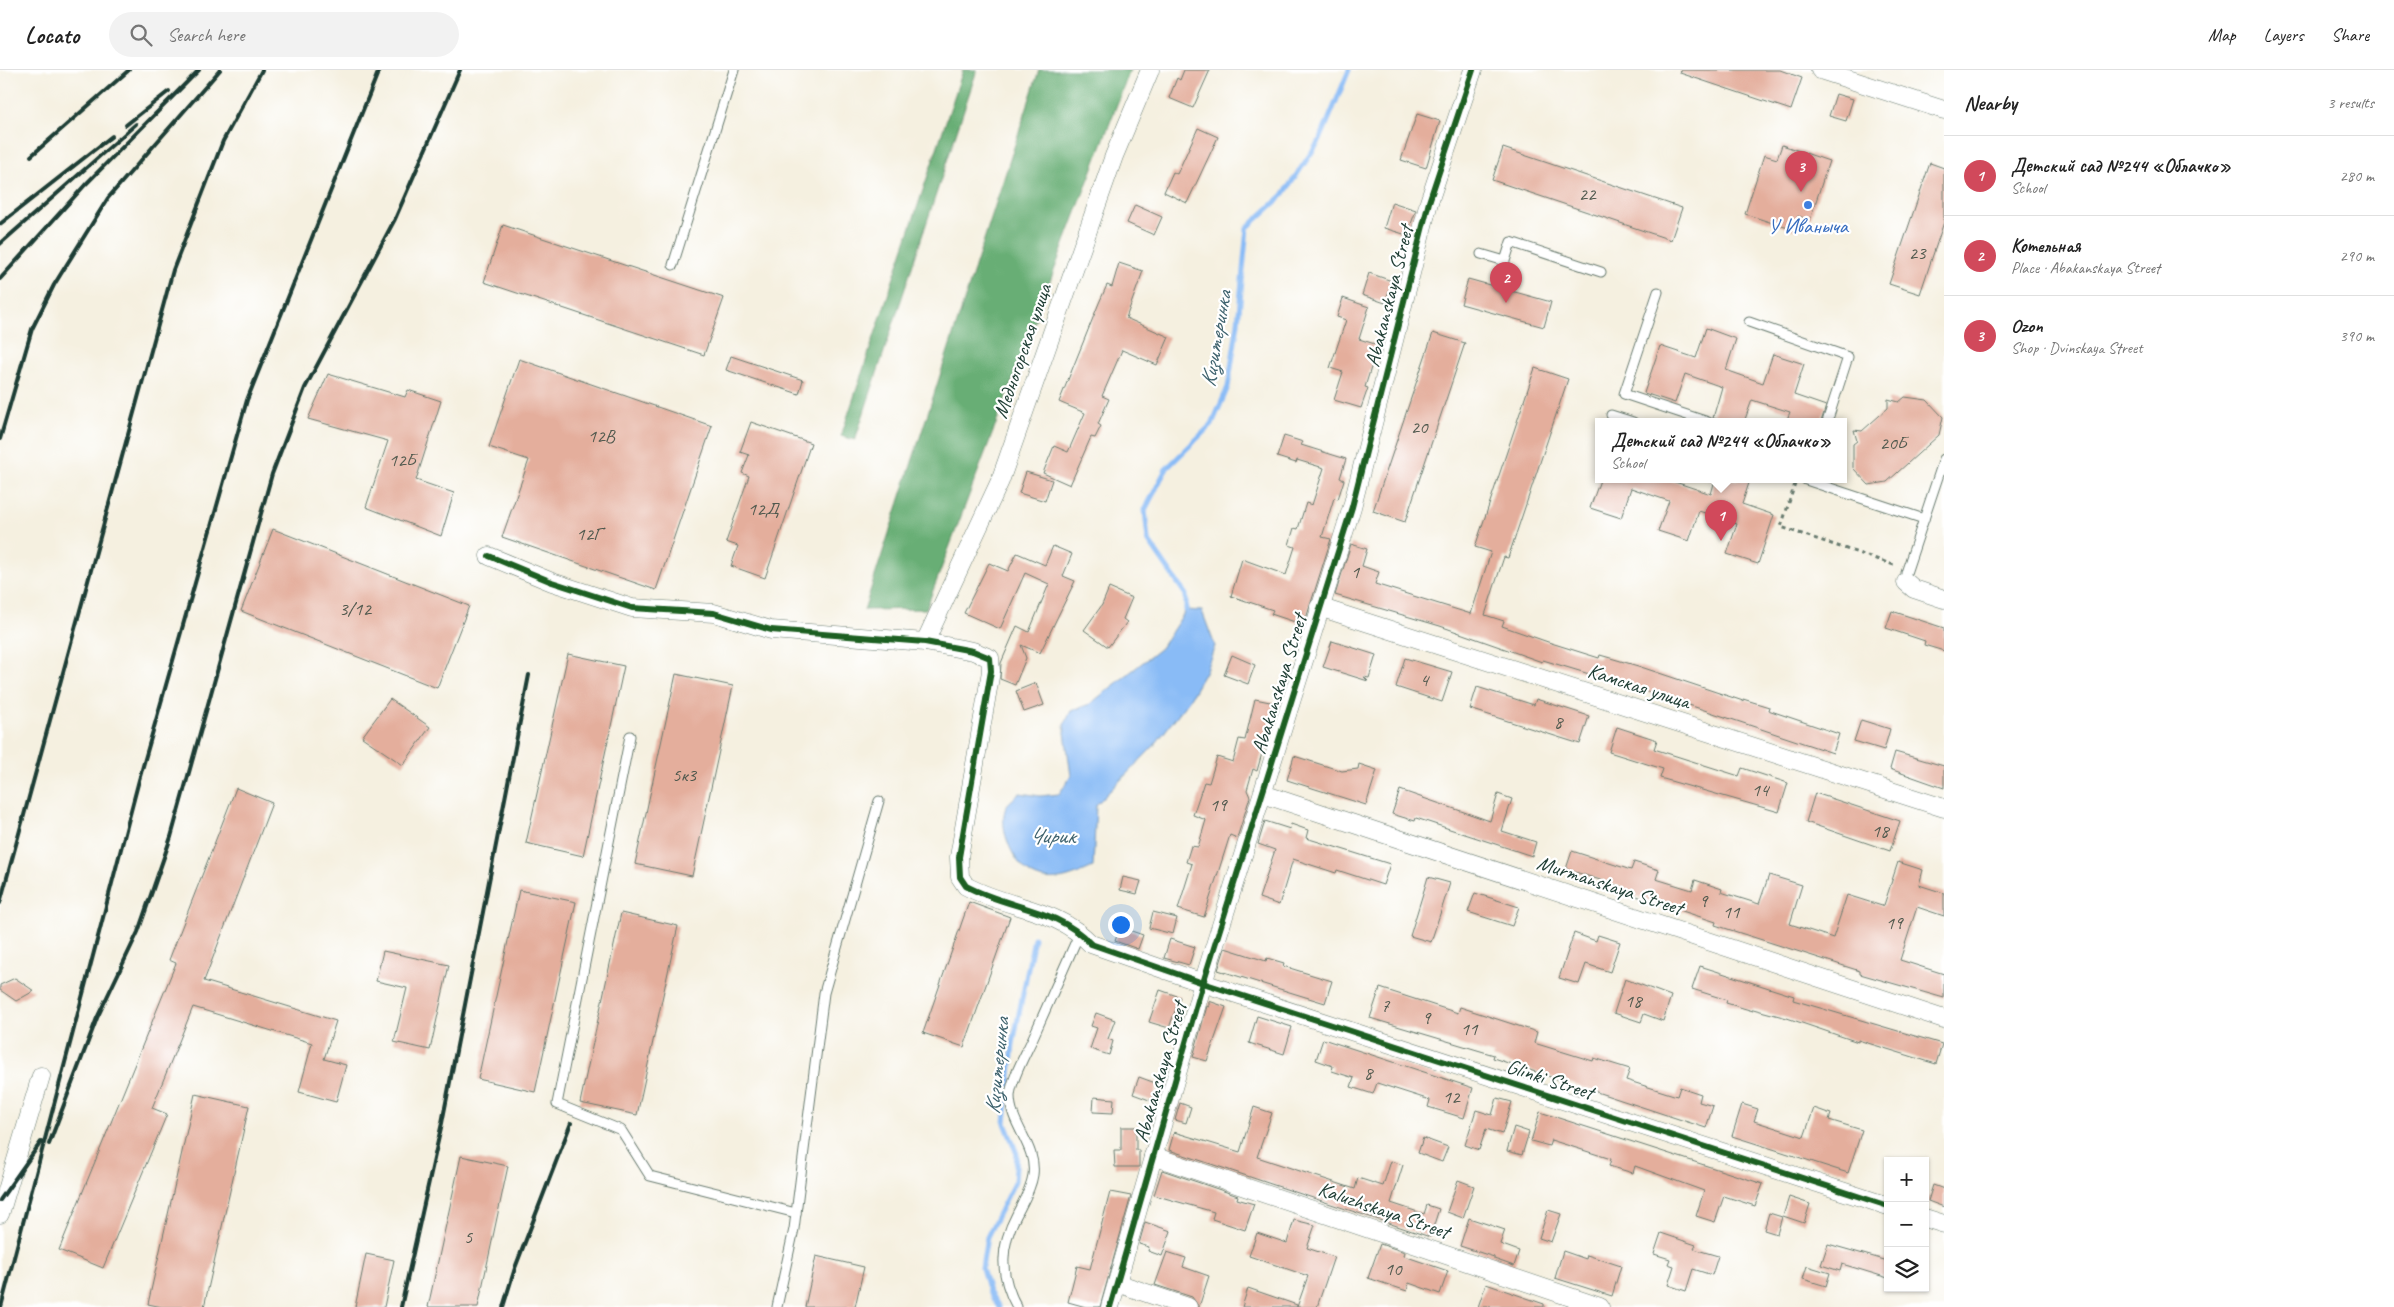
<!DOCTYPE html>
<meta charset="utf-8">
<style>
:root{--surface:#fff;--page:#f2f2f2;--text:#222;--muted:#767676;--line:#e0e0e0;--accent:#d1495b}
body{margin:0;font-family:Caveat,sans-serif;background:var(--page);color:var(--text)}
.controls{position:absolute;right:15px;bottom:15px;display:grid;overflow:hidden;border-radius:0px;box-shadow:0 1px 4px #0004}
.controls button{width:45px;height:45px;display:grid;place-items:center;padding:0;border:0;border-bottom:1px solid var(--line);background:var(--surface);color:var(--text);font:25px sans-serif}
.you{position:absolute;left:1120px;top:854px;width:18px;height:18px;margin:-12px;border:4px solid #fff;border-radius:50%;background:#1a73e8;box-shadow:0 0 0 8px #1a73e833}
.badge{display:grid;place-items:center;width:32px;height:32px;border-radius:50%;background:var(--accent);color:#fff;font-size:16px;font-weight:700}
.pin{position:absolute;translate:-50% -41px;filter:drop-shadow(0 1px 2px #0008)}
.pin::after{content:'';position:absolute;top:26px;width:18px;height:15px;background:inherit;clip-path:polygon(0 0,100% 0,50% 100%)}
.popup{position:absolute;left:1595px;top:348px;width:252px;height:65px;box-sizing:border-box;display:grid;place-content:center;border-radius:0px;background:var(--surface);filter:drop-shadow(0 1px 4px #0005);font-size:16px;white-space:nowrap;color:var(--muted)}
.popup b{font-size:19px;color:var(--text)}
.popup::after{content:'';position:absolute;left:50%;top:100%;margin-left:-10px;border:10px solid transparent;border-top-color:var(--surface)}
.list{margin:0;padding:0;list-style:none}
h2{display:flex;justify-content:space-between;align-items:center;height:65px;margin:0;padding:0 20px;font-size:21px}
h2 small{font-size:16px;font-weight:400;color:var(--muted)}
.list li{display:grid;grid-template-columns:32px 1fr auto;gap:15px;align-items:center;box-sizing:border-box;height:80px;padding:0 20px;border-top:1px solid var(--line)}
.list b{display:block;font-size:19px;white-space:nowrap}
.list p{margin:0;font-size:16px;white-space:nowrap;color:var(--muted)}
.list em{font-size:16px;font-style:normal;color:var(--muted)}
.icon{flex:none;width:28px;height:28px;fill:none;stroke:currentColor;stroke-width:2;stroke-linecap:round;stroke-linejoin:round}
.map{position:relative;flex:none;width:1944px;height:1237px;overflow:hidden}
header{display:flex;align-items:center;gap:30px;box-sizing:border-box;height:70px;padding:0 25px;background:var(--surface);border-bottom:1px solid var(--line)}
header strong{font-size:24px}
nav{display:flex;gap:28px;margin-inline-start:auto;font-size:18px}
.search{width:350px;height:45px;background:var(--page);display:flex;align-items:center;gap:12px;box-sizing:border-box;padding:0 18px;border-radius:28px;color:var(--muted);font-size:19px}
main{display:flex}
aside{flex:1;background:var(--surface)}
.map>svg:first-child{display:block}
.forest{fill:#67ae74;stroke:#437654}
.water{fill:#89bbf6;stroke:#547c95}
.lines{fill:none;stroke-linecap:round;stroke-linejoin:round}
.stream{stroke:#89bbf6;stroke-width:5}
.building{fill:#e4ae9c}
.lane-casing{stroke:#6a7c70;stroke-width:11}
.street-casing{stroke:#6a7c70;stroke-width:19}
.path{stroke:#6a7c70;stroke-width:3;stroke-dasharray:4 4;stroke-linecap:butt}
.lane{stroke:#fff;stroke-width:9}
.street{stroke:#fff;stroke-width:18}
.rail{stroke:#1f3d34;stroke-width:4}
.cycleway-casing{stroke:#fff;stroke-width:9}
.cycleway{stroke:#1b5e20;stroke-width:6}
.shop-dot{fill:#3f7fe0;stroke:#fff;stroke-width:2}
.labels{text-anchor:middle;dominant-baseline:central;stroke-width:4.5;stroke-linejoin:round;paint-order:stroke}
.number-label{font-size:19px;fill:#50594e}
.shop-label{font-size:21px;fill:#366cbe;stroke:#fff}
.street-label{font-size:21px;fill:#1f3d34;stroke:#fff}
.water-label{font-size:22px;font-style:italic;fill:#3f636e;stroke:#fff}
</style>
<header>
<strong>Locato</strong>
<div class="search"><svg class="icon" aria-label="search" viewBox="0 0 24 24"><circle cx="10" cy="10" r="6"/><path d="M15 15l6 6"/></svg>Search here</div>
<nav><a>Map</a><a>Layers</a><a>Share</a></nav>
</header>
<main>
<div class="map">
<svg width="1944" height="1237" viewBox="0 0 1944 1237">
<rect width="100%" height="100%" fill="#fff"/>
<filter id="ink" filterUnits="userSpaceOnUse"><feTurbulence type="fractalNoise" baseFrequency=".02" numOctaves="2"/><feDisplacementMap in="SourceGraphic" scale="10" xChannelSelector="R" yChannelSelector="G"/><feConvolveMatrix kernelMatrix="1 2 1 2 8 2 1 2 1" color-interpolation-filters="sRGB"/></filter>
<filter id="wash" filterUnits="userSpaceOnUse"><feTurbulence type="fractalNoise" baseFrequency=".0096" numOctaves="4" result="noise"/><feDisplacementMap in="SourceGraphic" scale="20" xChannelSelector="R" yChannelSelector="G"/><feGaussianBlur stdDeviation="1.12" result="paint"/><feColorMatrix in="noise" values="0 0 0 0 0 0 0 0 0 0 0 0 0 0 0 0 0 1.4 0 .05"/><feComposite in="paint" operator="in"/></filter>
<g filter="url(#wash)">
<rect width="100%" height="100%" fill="#f5f0e0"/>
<g class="forest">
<polygon points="963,0 977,0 855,370 841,366"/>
<polygon points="1039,0 1130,0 926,539 864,540"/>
</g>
<path class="water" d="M1186 540 1202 541 1215 576 1205 602 1189 630 1153 677 1096 735 1093 797C1075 805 1057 814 1037 807 1015 799 997 759 1006 737 1008 732 1016 727 1020 723L1040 726 1059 724 1071 706 1064 655 1071 641 1090 634 1161 578Z"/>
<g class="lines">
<g class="stream">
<polyline points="1186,540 1186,525 1148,470 1145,440 1166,399 1212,354 1228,317 1238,253 1247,158 1283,125 1320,70 1349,0"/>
<polyline points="1009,1015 1013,974 1034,868"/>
<polyline points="999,1237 989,1222 982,1198 987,1167 1015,1111 1017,1084 1005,1053 1007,1031"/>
</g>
</g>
<g id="blocks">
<g class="building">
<polygon points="1184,0 1210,0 1193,38 1169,28 1177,8 1180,10"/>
<polygon points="1681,0 1780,0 1802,8 1791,40 1680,3"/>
<polygon points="1836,24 1853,29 1846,51 1829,46"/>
<polygon points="1417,44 1440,51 1426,98 1401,90"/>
<polygon points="1198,58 1218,67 1187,133 1164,122 1173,102 1177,104"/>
<polygon points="1782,75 1829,91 1810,150 1798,146 1794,160 1745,144 1764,85 1777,89"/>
<polygon points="1503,78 1682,138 1671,170 1492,110"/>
<polygon points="1930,93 1944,98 1944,152 1920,224 1889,214"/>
<polygon points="1392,132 1416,140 1407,165 1384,158"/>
<polygon points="1135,135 1162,147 1154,165 1127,153"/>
<polygon points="503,155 724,228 704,285 484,212"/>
<polygon points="1119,193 1143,201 1126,248 1169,267 1157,295 1122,280 1102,326 1109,329 1098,354 1101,356 1095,368 1091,367 1070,415 1043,403 1054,376 1068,382 1085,343 1059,332 1099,233 1107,215 1112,217"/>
<polygon points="1369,203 1392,211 1385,233 1362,225"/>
<polygon points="1468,209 1551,232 1544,257 1461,234"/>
<polygon points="1343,228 1369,237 1359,269 1378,275 1365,317 1368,318 1361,338 1334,330 1343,302 1330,298 1346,250 1337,247"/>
<polygon points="1706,258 1736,269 1726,300 1763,313 1773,284 1804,294 1794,325 1826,336 1821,352 1786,352 1790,342 1752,330 1744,352 1725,352 1713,348 1722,317 1685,304 1675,333 1644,323 1660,276 1696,288"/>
<polygon points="1433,263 1465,273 1405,452 1373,441"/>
<polygon points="731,286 803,310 799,324 726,300"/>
<polygon points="519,289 712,356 656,520 502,467 529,390 489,377"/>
<polygon points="1535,298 1568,309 1508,488 1504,487 1485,545 1504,551 1502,556 1548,572 1599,588 1600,585 1638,596 1743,631 1743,629 1769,637 1768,640 1839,664 1833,683 1665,627 1543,590 1542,592 1440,556 1335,525 1351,474 1367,479 1362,496 1379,502 1375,514 1471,544 1491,482 1475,477"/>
<polygon points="328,304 405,327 408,320 441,331 416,410 454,423 441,466 366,437 388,371 308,349"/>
<polygon points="1905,327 1927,330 1943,347 1939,365 1887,412 1869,415 1853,398 1853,374 1857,371 1854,360 1862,361 1888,338 1888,329 1899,332"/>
<polygon points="751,352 811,373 765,508 731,496 738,476 726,472 749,406 742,403 749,385 740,382"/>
<polygon points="1284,366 1303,372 1301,375 1346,389 1340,408 1344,410 1338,429 1334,428 1322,467 1331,469 1304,555 1271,544 1273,540 1231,526 1242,489 1286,505 1295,477 1289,475 1294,458 1298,459 1306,433 1312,435 1324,398 1297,390 1296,393 1277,387"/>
<polygon points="1026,402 1052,410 1045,431 1019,423"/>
<polygon points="1600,410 1669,410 1711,424 1715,410 1750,410 1742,434 1774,445 1758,494 1727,484 1737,454 1699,441 1689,471 1658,461 1669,431 1631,418 1621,448 1590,438"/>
<polygon points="273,459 469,536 437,618 241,541"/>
<polygon points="1053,476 1072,484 1063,506 1075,511 1040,583 1021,575 1026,588 1015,615 1000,609 1001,593 1017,556 1029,562 1049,514 1025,503 1000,559 964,543 989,493 1008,501 1017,483 1045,495"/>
<polygon points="1109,518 1132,528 1123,549 1127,552 1108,577 1084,560 1102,535"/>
<polygon points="1892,541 1944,558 1944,581 1924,575 1925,571 1886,558"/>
<polygon points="1332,571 1376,585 1369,608 1364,607 1368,611 1323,597"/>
<polygon points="568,584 624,596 583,786 526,773"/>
<polygon points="1232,585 1255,595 1248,614 1224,605"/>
<polygon points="1405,588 1452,602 1442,632 1396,617"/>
<polygon points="676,604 733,616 692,806 635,794"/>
<polygon points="1036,613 1044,635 1024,642 1016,621"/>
<polygon points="1477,617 1534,635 1536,629 1589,646 1580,674 1470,639"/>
<polygon points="390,629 430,657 403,695 362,667"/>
<polygon points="1255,629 1275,633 1267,665 1257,701 1253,699 1247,720 1250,727 1237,768 1230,765 1204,847 1178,839 1192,794 1186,792 1191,776 1198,777 1206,750 1193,745 1204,712 1209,713 1217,687 1233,692 1239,669 1245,670"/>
<polygon points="1861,650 1890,659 1884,680 1854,671"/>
<polygon points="1617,657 1657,670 1654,679 1739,706 1742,698 1788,713 1779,742 1660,708 1663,699 1609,682"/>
<polygon points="1895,682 1944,696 1944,718 1890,699"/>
<polygon points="1294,686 1342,701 1358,699 1359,694 1377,700 1366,735 1287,710"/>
<polygon points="236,718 272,733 204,911 336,951 324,989 346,995 336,1032 299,1022 312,973 193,937 152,1038 167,1044 103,1198 59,1180 176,893 169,890"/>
<polygon points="1400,720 1490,751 1498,724 1512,729 1502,761 1536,772 1532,786 1416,748 1415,751 1392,744"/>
<polygon points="1815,723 1900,751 1890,781 1806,752"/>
<polygon points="1265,751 1290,759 1291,754 1308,760 1306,768 1390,794 1383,815 1337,800 1336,803 1293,789 1279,835 1259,828 1275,780 1258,774"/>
<polygon points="1572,781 1631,800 1634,792 1659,800 1656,809 1692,820 1695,810 1722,819 1721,822 1759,834 1769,805 1802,815 1790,854 1833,868 1847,825 1882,836 1884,835 1898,792 1923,800 1919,815 1944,823 1944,846 1917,837 1900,890 1944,904 1944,928 1860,904 1860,901 1715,855 1716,852 1624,822 1625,818 1566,799"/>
<polygon points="1123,807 1141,811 1137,824 1120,820"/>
<polygon points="1428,807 1450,813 1431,872 1410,866"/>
<polygon points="519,820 576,832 535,1022 478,1009"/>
<polygon points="1475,823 1519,837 1512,856 1468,842"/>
<polygon points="969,832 1010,847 964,977 923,963"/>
<polygon points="1153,842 1177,848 1173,864 1149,858"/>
<polygon points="621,843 678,856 637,1045 580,1033"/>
<polygon points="1120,857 1143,865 1138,879 1115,871"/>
<polygon points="1574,863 1596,871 1598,865 1620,872 1610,902 1586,894 1579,914 1559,908"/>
<polygon points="1170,869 1195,877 1189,895 1164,888"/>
<polygon points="1225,878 1266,891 1267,888 1284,893 1283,896 1332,911 1325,933 1218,900"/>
<polygon points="383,881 449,895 430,980 394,972 407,918 376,911"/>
<polygon points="1700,896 1794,926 1793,930 1942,974 1936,994 1858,970 1858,972 1787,948 1753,939 1753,941 1726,933 1727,930 1692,919"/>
<polygon points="15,908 34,921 16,931 0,920 0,915"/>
<polygon points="1625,909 1671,926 1663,951 1644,944 1641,952 1614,943"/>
<polygon points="1380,918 1458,943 1460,937 1537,962 1534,973 1593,991 1594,988 1630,999 1626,1010 1677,1026 1680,1017 1701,1024 1699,1032 1713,1036 1706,1058 1493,988 1494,985 1370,948"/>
<polygon points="1160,920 1180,927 1169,958 1149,952"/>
<polygon points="1209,931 1226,937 1207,991 1193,987 1207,936 1209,937"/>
<polygon points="1096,943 1115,950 1108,969 1113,971 1109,985 1090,979 1097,958 1091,956"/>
<polygon points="1257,946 1292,957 1284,984 1249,973"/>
<polygon points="1323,969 1473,1018 1464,1048 1428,1037 1430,1030 1377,1013 1373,1024 1351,1017 1354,1008 1332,1001 1333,996 1316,990"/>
<polygon points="1139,1007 1158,1014 1152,1031 1133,1024"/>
<polygon points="195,1024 249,1036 204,1237 162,1237 148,1234"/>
<polygon points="1094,1027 1114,1029 1113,1043 1093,1042"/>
<polygon points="1497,1028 1512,1032 1502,1064 1486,1059 1479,1080 1465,1075 1476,1040 1492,1045"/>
<polygon points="1180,1033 1191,1037 1186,1053 1175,1050"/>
<polygon points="1742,1034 1758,1039 1754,1051 1804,1067 1814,1038 1831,1044 1829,1050 1862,1060 1848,1103 1732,1066"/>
<polygon points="1254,1037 1272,1043 1257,1087 1355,1119 1358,1108 1383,1116 1391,1091 1403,1095 1391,1133 1424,1144 1427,1135 1439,1139 1430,1167 1169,1080 1174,1062 1240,1082"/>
<polygon points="1540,1042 1763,1114 1755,1136 1724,1126 1715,1152 1696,1146 1704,1121 1635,1096 1633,1103 1609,1096 1611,1089 1551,1070 1549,1076 1531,1071"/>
<polygon points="1121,1057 1136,1057 1136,1080 1139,1080 1139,1097 1115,1097 1114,1080 1121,1080"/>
<polygon points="1514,1057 1529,1062 1522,1085 1507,1081"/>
<polygon points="1423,1068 1448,1077 1442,1092 1418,1083"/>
<polygon points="461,1086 508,1096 478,1237 428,1237"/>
<polygon points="1162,1100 1238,1126 1237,1129 1254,1134 1245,1160 1212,1149 1214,1142 1154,1125"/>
<polygon points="1458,1110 1474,1116 1463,1148 1447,1142"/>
<polygon points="1933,1115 1944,1119 1944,1137 1928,1131"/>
<polygon points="1110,1122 1131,1126 1100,1237 1086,1237 1068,1232 1077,1196 1090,1199"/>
<polygon points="1789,1127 1810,1134 1804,1153 1783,1146"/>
<polygon points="1548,1140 1561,1144 1551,1172 1539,1168"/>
<polygon points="1769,1143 1782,1147 1777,1164 1764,1160"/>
<polygon points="1469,1148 1505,1160 1500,1174 1519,1181 1514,1196 1494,1189 1494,1187 1460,1176"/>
<polygon points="1294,1150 1315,1155 1307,1178 1334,1187 1317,1237 1297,1237 1308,1206 1249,1186 1257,1163 1287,1173"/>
<polygon points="1145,1152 1171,1161 1162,1186 1148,1181 1149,1177 1139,1174"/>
<polygon points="1661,1163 1696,1175 1694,1179 1718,1186 1712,1205 1693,1199 1686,1221 1668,1215 1674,1196 1668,1194 1670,1189 1654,1184"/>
<polygon points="1380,1174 1405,1182 1404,1186 1448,1201 1440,1224 1409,1213 1407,1221 1368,1208"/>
<polygon points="1828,1174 1888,1191 1888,1208 1842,1194 1840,1201 1821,1195"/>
<polygon points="1563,1181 1586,1189 1587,1185 1621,1196 1612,1226 1555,1208"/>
<polygon points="1167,1182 1186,1188 1183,1197 1209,1206 1199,1237 1192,1227 1155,1215"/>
<polygon points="366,1184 394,1190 384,1237 355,1237"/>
<polygon points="816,1186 864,1197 855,1237 805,1237"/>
<polygon points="1807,1196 1830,1203 1826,1216 1803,1209"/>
<polygon points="1486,1214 1544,1234 1544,1237 1478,1237"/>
<polygon points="1248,1218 1297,1235 1297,1237 1242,1237"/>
</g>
</g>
</g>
<g filter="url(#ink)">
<use href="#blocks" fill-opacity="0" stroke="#6a7c70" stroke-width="1"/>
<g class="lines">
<g class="lane-casing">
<g id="lane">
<polyline points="1481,184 1505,191 1511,172 1601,202"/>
<polyline points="673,195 734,0"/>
<polyline points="1658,222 1624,324 1708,352"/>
<polyline points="1749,252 1848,287 1827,352"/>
<polyline points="1611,345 1633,352"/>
<polyline points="1806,410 1924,449"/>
<polyline points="1906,512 1906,503 1944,389"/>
<polyline points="630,666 557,1034 621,1060 650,1106 796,1143"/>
<polyline points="777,1237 794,1159 824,923 879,731"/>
<path d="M1017 1237C999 1205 1000 1176 1017 1144 1023 1132 1031 1119 1033 1105 1037 1076 1010 1055 1010 1026 1011 1010 1025 985 1032 970 1048 934 1064 898 1080 862"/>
</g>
</g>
<g class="street-casing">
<g id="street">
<polyline points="1820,0 1944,40"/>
<path d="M489 486 552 512 632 538 714 543 771 560 925 572 973 581 990 588 991 601 959 787 960 807 966 816C1008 839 1056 837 1091 874L1203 913 1888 1136"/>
<polyline points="1906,512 1914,519 1944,529"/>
<polyline points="1319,537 1944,738"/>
<polyline points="925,572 1000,411 1114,86 1150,0"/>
<polyline points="1263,724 1944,949"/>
<polyline points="1153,1086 1600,1237"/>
<polyline points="0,1144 41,1006"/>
<polyline points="1925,1148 1944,1154"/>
<polyline points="1117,1213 1188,1237"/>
<polyline points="1110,1237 1203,913 1352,437 1429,132 1473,0"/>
</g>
</g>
<polyline class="path" points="1795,414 1781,457 1897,496"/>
<use href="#lane" class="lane"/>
<use href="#street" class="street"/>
<g class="rail">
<polyline points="126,55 169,21"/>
<polyline points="31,86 129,0"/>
<polyline points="0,154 112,66"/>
<polyline points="0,174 136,54"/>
<polyline points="0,209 85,115 199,0"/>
<polyline points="0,369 32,259 54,215 108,128 220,0"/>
<polyline points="0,833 173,200 223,71 262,0"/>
<polyline points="49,1074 97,948 138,862 171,767 272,404 305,318 395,149 460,0"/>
<polyline points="0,1130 41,1072"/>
<polyline points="1,1237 139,710 247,330 379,0"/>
<polyline points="401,1237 442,1053 529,605"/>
<polyline points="503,1237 515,1198 571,1053"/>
</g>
<g class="cycleway-casing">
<g id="cycleway">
<path d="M489 486 552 512 632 538 714 543 771 560 925 572 973 581 990 588 991 601 959 787 960 807 966 816C1008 839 1056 837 1091 874L1203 913 1888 1136"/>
<polyline points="1110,1237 1203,913 1352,437 1429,132 1473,0"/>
</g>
</g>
<use href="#cycleway" class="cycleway"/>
</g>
</g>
<circle class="shop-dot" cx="1808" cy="135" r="5"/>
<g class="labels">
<g class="number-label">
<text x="1587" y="124">22</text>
<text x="1917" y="183">23</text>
<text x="1419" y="357">20</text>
<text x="601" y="366">12В</text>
<text x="1893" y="373">20Б</text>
<text x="402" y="390">12Б</text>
<text x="763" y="439">12Д</text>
<text x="589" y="464">12Г</text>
<text x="1355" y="502">1</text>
<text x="355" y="539">3/12</text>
<text x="1424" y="610">4</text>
<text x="1558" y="652">8</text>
<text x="684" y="705">5к3</text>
<text x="1760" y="720">14</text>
<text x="1218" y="735">19</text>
<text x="1880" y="761">18</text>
<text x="1703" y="831">9</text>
<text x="1731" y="842">11</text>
<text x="1894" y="853">19</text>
<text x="1633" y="931">18</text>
<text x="1385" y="936">7</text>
<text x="1426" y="948">9</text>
<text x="1469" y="959">11</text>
<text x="1368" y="1003">8</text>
<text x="1451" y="1027">12</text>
<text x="468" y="1167">5</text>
<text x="1393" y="1199">10</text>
</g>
<g class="shop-label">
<text x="1808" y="156">У Иваныча</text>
</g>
<g class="street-label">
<text transform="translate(1389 226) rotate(-76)">Abakanskaya Street</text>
<text transform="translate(1022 281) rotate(-71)">Медногорская улица</text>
<text transform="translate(1279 614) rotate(-73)">Abakanskaya Street</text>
<text transform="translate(1639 616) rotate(18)">Камская улица</text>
<text transform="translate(1610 815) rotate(18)">Murmanskaya Street</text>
<text transform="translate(1160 1002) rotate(-74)">Abakanskaya Street</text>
<text transform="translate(1550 1009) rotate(18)">Glinki Street</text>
<text transform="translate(1384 1140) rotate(19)">Kaluzhskaya Street</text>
</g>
<g class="water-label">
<text transform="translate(1216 269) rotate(-80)">Кизитеринка</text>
<text x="1052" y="766">Чирик</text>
<text transform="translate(997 996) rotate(-84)">Кизитеринка</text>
</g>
</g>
</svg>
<div class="controls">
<button>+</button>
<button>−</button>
<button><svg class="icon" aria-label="layers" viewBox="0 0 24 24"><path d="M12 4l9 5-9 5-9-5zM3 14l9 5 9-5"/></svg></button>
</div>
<div class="you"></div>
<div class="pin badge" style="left:1721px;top:471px">1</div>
<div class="popup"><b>Детский сад №244 «Облачко»</b>School</div>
<div class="pin badge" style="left:1506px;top:233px">2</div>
<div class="pin badge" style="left:1801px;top:122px">3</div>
</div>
<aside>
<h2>Nearby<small>3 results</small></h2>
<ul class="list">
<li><span class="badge">1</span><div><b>Детский сад №244 «Облачко»</b><p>School</p></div><em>280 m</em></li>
<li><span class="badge">2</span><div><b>Котельная</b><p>Place · Abakanskaya Street</p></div><em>290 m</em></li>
<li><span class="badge">3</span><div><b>Ozon</b><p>Shop · Dvinskaya Street</p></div><em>390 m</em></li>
</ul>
</aside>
</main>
